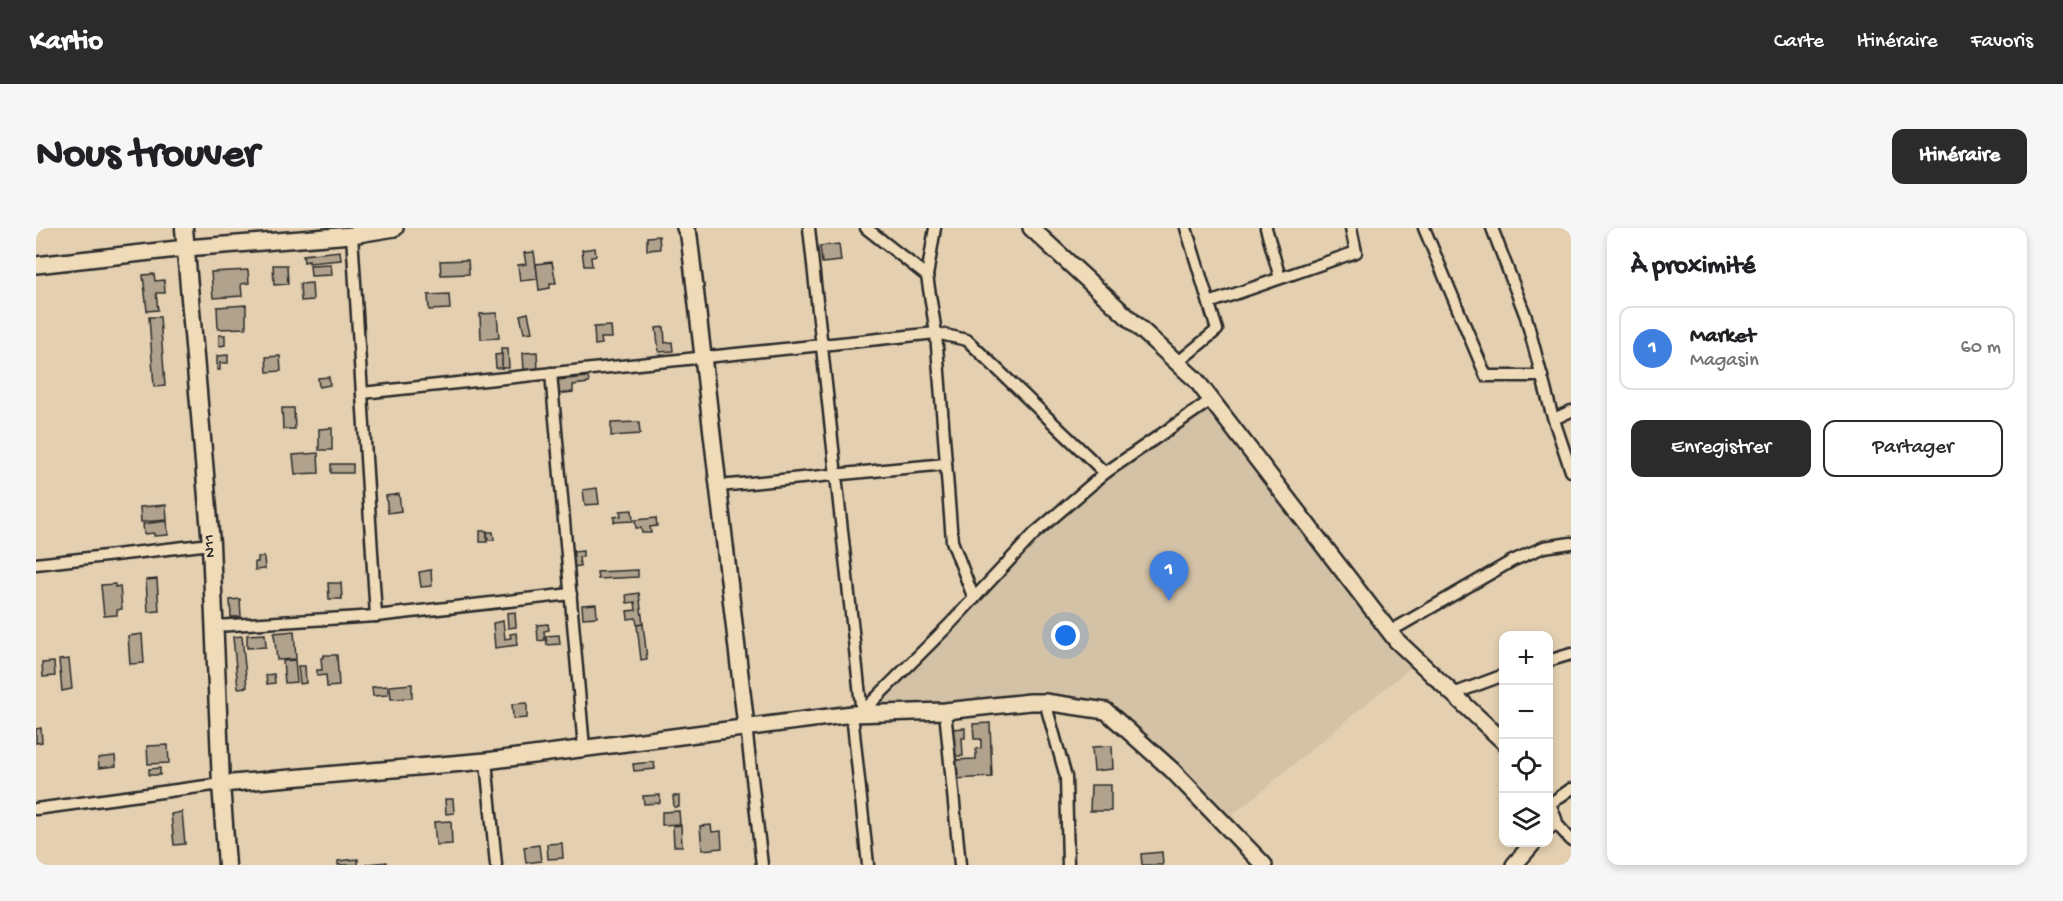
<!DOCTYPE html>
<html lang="fr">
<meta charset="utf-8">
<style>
:root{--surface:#fff;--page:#f6f6f6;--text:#202124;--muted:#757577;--line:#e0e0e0;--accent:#2b2b2b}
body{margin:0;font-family:"Gochi Hand",sans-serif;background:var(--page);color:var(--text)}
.controls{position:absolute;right:18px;bottom:18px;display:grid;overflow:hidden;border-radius:12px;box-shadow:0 3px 9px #0003}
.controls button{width:54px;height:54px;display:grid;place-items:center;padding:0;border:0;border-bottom:2px solid var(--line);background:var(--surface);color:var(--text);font:30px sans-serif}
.you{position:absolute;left:1030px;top:408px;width:21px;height:21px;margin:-15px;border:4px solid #fff;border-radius:50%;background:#1a73e8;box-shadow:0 0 0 9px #1a73e833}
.badge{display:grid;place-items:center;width:39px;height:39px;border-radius:50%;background:var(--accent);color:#fff;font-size:20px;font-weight:700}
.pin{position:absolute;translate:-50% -50px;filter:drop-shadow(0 2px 3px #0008)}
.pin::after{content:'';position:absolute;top:32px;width:21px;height:18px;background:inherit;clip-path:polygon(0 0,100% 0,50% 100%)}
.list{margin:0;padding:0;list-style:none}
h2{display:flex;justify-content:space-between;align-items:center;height:78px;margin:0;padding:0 24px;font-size:26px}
h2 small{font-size:20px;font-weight:400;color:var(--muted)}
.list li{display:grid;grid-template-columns:39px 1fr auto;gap:18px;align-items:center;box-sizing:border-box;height:84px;margin:0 12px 12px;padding:0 12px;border:2px solid var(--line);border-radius:12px}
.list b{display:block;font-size:22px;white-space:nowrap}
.list p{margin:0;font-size:20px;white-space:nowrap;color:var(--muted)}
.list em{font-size:20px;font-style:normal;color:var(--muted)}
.actions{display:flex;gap:12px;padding:18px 24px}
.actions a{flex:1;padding:14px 0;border:2px solid var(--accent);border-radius:12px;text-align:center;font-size:21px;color:var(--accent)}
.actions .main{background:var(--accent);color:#fff}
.icon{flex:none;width:33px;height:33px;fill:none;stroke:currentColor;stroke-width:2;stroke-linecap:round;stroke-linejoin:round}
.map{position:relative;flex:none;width:1535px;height:637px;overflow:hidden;border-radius:12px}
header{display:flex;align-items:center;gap:36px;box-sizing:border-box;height:84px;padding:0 30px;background:var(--accent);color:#fff}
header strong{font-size:28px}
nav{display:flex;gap:33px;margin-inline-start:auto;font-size:21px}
.intro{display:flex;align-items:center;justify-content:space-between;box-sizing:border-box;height:144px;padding:0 36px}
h1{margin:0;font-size:42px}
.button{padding:15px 27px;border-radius:12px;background:var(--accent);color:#fff;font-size:21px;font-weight:700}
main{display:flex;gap:36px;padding:0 36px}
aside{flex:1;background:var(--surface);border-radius:12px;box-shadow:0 3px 9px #0003}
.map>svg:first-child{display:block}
.built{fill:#d4c2a6}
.building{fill:#b0a28c;stroke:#2b2b2b;stroke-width:1.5}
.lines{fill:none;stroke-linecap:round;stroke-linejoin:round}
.street-casing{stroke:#2b2b2b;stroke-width:15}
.secondary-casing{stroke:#2b2b2b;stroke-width:20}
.primary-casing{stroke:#2b2b2b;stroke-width:21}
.street{stroke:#f0dbb9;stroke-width:10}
.secondary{stroke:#f0dbb9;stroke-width:15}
.primary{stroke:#f0dbb9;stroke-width:16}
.labels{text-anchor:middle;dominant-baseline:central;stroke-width:4.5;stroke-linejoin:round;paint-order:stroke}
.street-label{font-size:16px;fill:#2b2b2b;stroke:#f0dbb9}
</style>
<header>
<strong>Kartio</strong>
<nav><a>Carte</a><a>Itinéraire</a><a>Favoris</a></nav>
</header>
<div class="intro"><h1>Nous trouver</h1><a class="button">Itinéraire</a></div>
<main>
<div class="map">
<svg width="1535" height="637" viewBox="0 0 1535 637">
<rect width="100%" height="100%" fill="#e4d0b1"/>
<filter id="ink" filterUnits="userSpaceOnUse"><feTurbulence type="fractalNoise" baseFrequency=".0167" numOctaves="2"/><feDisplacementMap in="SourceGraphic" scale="12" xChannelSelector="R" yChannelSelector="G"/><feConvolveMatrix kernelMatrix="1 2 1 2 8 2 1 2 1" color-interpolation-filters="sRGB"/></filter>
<g filter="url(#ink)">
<polygon class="built" points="1175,172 1382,433 1187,595 1071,483 1005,473 834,481 1004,301"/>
<g class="building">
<polygon points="623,8 624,21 611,22 611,9"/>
<polygon points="803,16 805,33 786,35 784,18"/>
<polygon points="559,20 560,28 555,29 556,38 548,38 546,22"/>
<polygon points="304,23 305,32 273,35 273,33 268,34 267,27"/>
<polygon points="498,24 502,51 484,53 482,37 490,36 488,25"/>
<polygon points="432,32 433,46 405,47 404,33"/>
<polygon points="516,34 520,55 514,55 514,60 503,62 500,36"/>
<polygon points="295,36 296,47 275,48 274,37"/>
<polygon points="237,37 251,37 252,56 238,57"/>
<polygon points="212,42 213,55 205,56 206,68 177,70 175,44"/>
<polygon points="118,46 119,53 128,52 129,65 120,65 122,82 111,83 107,47"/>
<polygon points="276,55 277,72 265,73 264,56"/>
<polygon points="413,66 414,81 393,82 392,67"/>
<polygon points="210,77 210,100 182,101 181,79"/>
<polygon points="461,85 463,110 445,111 444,86"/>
<polygon points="492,85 496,104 488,105 484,87"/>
<polygon points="113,89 124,89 129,158 118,159"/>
<polygon points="575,98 576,110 565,110 566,116 559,117 558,99"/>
<polygon points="628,99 629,115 636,114 637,123 623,124 620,100"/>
<polygon points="183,107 189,107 189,117 183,118"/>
<polygon points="465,120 472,120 473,140 466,140"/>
<polygon points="501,124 502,142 488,143 487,125"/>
<polygon points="466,126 466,140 460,140 459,127"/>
<polygon points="192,127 192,135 184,135 184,142 181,142 181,128"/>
<polygon points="244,128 245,143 231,144 230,129"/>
<polygon points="293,149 294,157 283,159 282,150"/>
<polygon points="552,149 553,155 537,157 537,164 522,166 521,152"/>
<polygon points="246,180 258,180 259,201 247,201"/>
<polygon points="603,194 604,206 575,208 575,195"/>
<polygon points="296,200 296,222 283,222 283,201"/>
<polygon points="282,225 283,245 259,246 257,227"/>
<rect x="295" y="236" width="22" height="9"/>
<polygon points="561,260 563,276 549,277 547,262"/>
<polygon points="363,266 365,283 352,285 350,268"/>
<polygon points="130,277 131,292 105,294 104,279"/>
<polygon points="596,282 597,293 578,294 578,289 585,288 584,283"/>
<polygon points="620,290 621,298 614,299 615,305 606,305 605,300 600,300 599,292"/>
<polygon points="131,293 132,307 118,308 118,305 108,306 107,296"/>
<rect x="444" y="303" width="7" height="11"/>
<polygon points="451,304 457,304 458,312 452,312"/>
<polygon points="547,323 547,329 543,329 544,338 536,339 534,324"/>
<polygon points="222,329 228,329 229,341 219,342 219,334 222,334"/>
<polygon points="395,342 396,358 385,359 383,344"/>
<polygon points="602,342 602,349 562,351 561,344"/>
<polygon points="121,351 123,383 112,384 110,352"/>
<polygon points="292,355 305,355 306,371 293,371"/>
<polygon points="79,356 79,359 84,358 86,381 81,382 81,387 68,388 65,357"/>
<polygon points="603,365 607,396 601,397 600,390 592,391 591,383 600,382 599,374 591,375 590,367"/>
<polygon points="204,371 205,389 195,389 194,372"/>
<polygon points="560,376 561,389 547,390 546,377"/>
<polygon points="479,384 480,399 472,400 471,385"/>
<polygon points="467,393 469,411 475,410 474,406 480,405 481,417 459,420 457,395"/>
<polygon points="512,396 513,402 508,403 509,412 502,413 501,397"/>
<polygon points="607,396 611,431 605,432 601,397"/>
<polygon points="258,403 260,431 241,432 238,405"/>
<polygon points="106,406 108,435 94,436 92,408"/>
<polygon points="229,406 230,419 211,420 211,407"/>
<polygon points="523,407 524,416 511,417 510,408"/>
<polygon points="206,408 211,459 202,460 197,409"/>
<polygon points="288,427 301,427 303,458 291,459 290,447 281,448 281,442 286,442 285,430 288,429"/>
<polygon points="33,431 36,461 26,463 23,432"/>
<polygon points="259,432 261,454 249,455 247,433"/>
<polygon points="18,434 19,448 7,449 6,435"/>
<polygon points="262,438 269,438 270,455 264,456"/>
<polygon points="238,446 239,455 231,456 230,447"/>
<polygon points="376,456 376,470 355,471 354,458"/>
<polygon points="352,458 352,467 337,468 336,459"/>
<polygon points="491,475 491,490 477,491 476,476"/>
<polygon points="954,495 956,549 918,551 917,532 940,531 940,521 945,520 945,511 938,511 937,496"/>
<polygon points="5,500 6,514 0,515 0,501"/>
<polygon points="929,500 929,510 926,510 927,528 917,528 915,501"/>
<polygon points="132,517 133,535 112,536 111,518"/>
<polygon points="1076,518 1077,541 1058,543 1056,519"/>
<polygon points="79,528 80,538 63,540 62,530"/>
<polygon points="618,534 619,541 598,543 597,536"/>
<polygon points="124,540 124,547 113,547 113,541"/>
<polygon points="1055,557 1075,557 1075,583 1054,583"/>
<polygon points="624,567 624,575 608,576 607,568"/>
<polygon points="637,568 643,568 643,579 638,579"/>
<polygon points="409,571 417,571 418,585 410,586"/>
<polygon points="643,583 644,596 626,597 626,584"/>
<polygon points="146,584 149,616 138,617 135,586"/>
<polygon points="415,593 416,616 400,617 398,594"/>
<polygon points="645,597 646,618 638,618 637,598"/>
<polygon points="675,597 676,604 685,603 686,620 666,622 664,598"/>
<polygon points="526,615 527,630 512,631 511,616"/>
<polygon points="503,617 505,633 490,635 488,619"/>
<polygon points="1126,624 1127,637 1106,637 1105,626"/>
<polygon points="322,631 322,637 302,637 302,633"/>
<polygon points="351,634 351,637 331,637 331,636"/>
</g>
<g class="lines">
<g class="street-casing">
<g id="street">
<polyline points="773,0 826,486"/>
<polyline points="830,0 891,48 900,105 916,313 938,371"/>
<polyline points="1230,0 1244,50"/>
<polyline points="1388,0 1450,148 1506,148"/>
<polyline points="1456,0 1490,89 1515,183 1535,243"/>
<polyline points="316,7 340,388"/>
<polyline points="891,48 899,0"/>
<polyline points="1173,75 1320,24 1315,0"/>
<polyline points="1141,135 1181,102 1150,0"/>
<polyline points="515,145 548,520"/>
<polyline points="326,165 900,105 931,112 1069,245"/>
<polyline points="1518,191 1535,183"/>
<polyline points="683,258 910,236"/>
<polyline points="0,336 175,316"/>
<polyline points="180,398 340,388 535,366"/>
<polyline points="1353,404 1476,333 1508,319 1535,315"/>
<polyline points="1512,433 1535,426"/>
<polyline points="1417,466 1468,447"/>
<polyline points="1009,474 1030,549 1032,637"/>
<polyline points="909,483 924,637"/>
<polyline points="816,486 832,637"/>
<polyline points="826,486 832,478 913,397 999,305 1069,245 1175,172"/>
<polyline points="710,498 726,637"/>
<polyline points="450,533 460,637"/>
<polyline points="1512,577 1535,561"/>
<polyline points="0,581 185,556"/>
<polyline points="1518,593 1535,612"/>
</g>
</g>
<g class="secondary-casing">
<g id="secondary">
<polyline points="649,0 653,8 710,498"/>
<polyline points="995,0 1160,152 1360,412 1468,514"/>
<polyline points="0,37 150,20 316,7 359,0"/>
<polyline points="185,556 450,533 816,486 909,483 994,474 1009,474 1070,483 1136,542 1228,637"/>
<polyline points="1512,577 1518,593 1512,599"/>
<polyline points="1478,637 1498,614"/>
</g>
</g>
<g class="primary-casing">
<polyline id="primary" points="148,0 175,316 185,556 191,637"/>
</g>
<use href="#street" class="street"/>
<use href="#secondary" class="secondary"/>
<use href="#primary" class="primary"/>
</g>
</g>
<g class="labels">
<g class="street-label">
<text transform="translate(175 318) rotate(-94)">N11</text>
</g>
</g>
</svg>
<div class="controls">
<button>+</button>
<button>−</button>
<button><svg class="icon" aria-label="locate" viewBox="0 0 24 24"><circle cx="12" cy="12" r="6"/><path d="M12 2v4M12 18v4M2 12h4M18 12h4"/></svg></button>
<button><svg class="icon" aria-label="layers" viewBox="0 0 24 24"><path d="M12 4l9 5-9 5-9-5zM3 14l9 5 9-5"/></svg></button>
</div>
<div class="you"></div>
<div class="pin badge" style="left:1133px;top:373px;background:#3f7fe0">1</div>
</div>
<aside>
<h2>À proximité<small></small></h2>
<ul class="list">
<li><span class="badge" style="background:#3f7fe0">1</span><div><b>Market</b><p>Magasin</p></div><em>60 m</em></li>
</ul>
<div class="actions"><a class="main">Enregistrer</a><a>Partager</a></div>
</aside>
</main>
